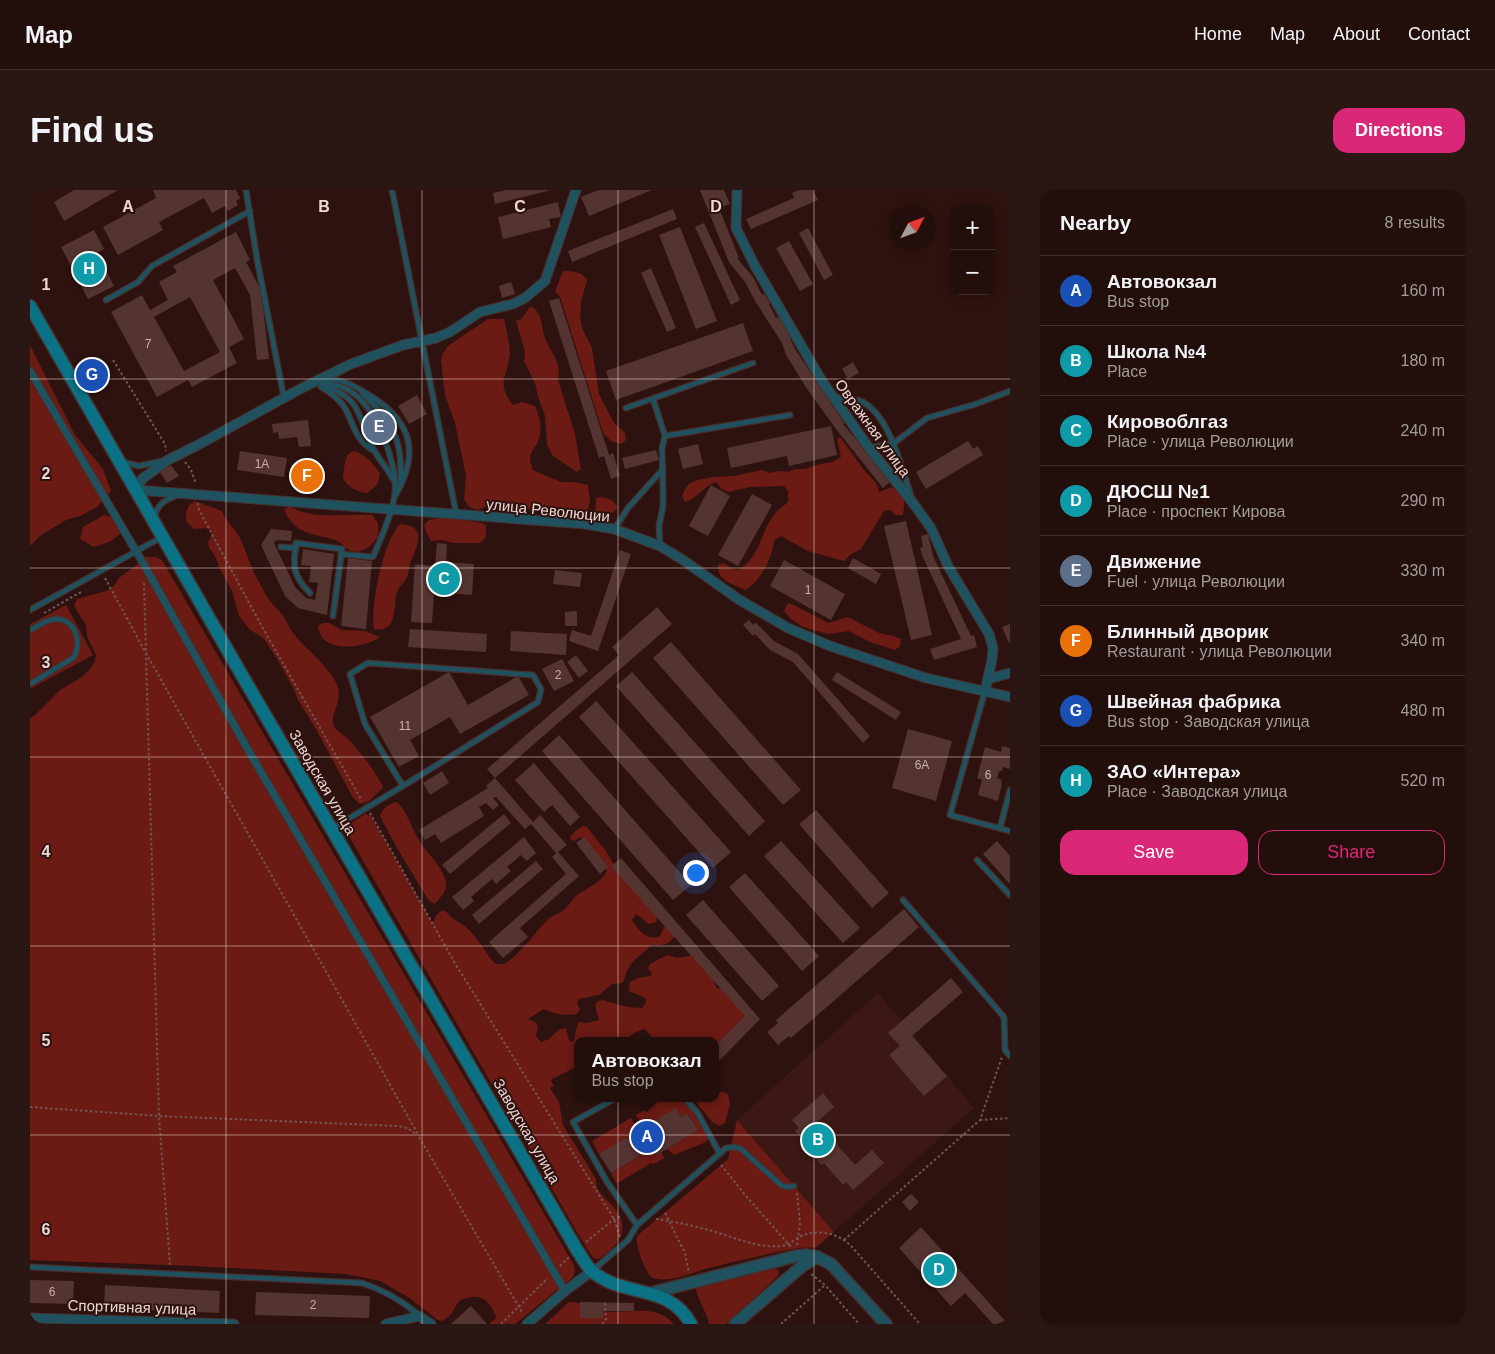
<!DOCTYPE html>
<meta charset="utf-8">
<style>
:root{--surface:#220e0b;--page:#2a1714;--text:#f1f3f6;--muted:#a29c9d;--line:#3f2e2c;--accent:#db2777}
body{margin:0;font-family:Arial,sans-serif;background:var(--page);color:var(--text)}
.controls{position:absolute;right:15px;top:15px;display:grid;overflow:hidden;border-radius:10px;box-shadow:0 2px 12px #0003}
.controls button{width:45px;height:45px;display:grid;place-items:center;padding:0;border:0;border-bottom:1px solid var(--line);background:var(--surface);color:var(--text);font:25px sans-serif}
.compass{position:absolute;left:860px;top:15px;width:45px;height:45px;border-radius:50%;background:var(--surface);box-shadow:0 2px 12px #0003;rotate:49deg}
.you{position:absolute;left:665px;top:682px;width:18px;height:18px;margin:-12px;border:4px solid #fff;border-radius:50%;background:#1a73e8;box-shadow:0 0 0 8px #1a73e833}
.badge{display:grid;place-items:center;width:32px;height:32px;border-radius:50%;background:var(--accent);color:#fff;font-size:16px;font-weight:700}
.pin{position:absolute;translate:-50% -50%;border:2px solid #fff;box-shadow:0 1px 5px #0006}
.popup{position:absolute;left:544px;top:847px;width:145px;height:65px;box-sizing:border-box;display:grid;place-content:center;border-radius:10px;background:var(--surface);filter:drop-shadow(0 1px 4px #0005);font-size:16px;white-space:nowrap;color:var(--muted)}
.popup b{font-size:19px;color:var(--text)}
.popup::after{content:'';position:absolute;left:50%;top:100%;margin-left:-10px;border:10px solid transparent;border-top-color:var(--surface)}
.list{margin:0;padding:0;list-style:none}
h2{display:flex;justify-content:space-between;align-items:center;height:65px;margin:0;padding:0 20px;font-size:21px}
h2 small{font-size:16px;font-weight:400;color:var(--muted)}
.list li{display:grid;grid-template-columns:32px 1fr auto;gap:15px;align-items:center;box-sizing:border-box;height:70px;padding:0 20px;border-top:1px solid var(--line)}
.list b{display:block;font-size:19px;white-space:nowrap}
.list p{margin:0;font-size:16px;white-space:nowrap;color:var(--muted)}
.list em{font-size:16px;font-style:normal;color:var(--muted)}
.actions{display:flex;gap:10px;padding:15px 20px}
.actions a{flex:1;padding:11px 0;border:1px solid var(--accent);border-radius:15px;text-align:center;font-size:18px;color:var(--accent)}
.actions .main{background:var(--accent);color:#fff}
.map{position:relative;flex:none;width:980px;height:1134px;overflow:hidden;border-radius:15px}
header{display:flex;align-items:center;gap:30px;box-sizing:border-box;height:70px;padding:0 25px;background:var(--surface);border-bottom:1px solid var(--line)}
header strong{font-size:24px}
nav{display:flex;gap:28px;margin-inline-start:auto;font-size:18px}
.intro{display:flex;align-items:center;justify-content:space-between;box-sizing:border-box;height:120px;padding:0 30px}
h1{margin:0;font-size:35px}
.button{padding:12px 22px;border-radius:15px;background:var(--accent);color:#fff;font-size:18px;font-weight:700}
main{display:flex;gap:30px;padding:0 30px}
aside{flex:1;background:var(--surface);border-radius:15px;box-shadow:0 2px 12px #0003}
.map>svg:first-child{display:block}
.built{fill:#3c1814}
.green{fill:#6c1a14}
.building{fill:#543430;fill-rule:evenodd}
.lines{fill:none;stroke-linecap:round;stroke-linejoin:round}
.service-casing{stroke:#492e2b;stroke-width:7}
.pedestrian-casing{stroke:#492e2b;stroke-width:9}
.minor-casing{stroke:#492e2b;stroke-width:11}
.tertiary-casing{stroke:#492e2b;stroke-width:14}
.secondary-casing{stroke:#492e2b;stroke-width:15}
.path{stroke:#705754;stroke-width:2;stroke-dasharray:2.5 2.5;stroke-linecap:butt}
.service{stroke:#1f525e;stroke-width:4.5}
.pedestrian{stroke:#1f525e;stroke-width:7}
.minor{stroke:#1f525e;stroke-width:9}
.tertiary{stroke:#1f525e;stroke-width:11}
.secondary{stroke:#0b7184;stroke-width:12}
.grid{fill:none;stroke:#edd8d5;stroke-width:1;stroke-opacity:0.55}
.labels{text-anchor:middle;dominant-baseline:central;stroke-width:4;stroke-linejoin:round;paint-order:stroke}
.number-label{font-size:12px;fill:#c7afac}
.street-label{font-size:15px;fill:#edd8d5;stroke:#2e120f}
.grid-label{font-size:16px;text-anchor:middle;font-weight:bold;fill:#edd8d5;stroke:#2e120f;stroke-width:4;stroke-linejoin:round;paint-order:stroke}
</style>
<header>
<strong>Map</strong>
<nav><a>Home</a><a>Map</a><a>About</a><a>Contact</a></nav>
</header>
<div class="intro"><h1>Find us</h1><a class="button">Directions</a></div>
<main>
<div class="map">
<svg width="980" height="1134" viewBox="0 0 980 1134">
<rect width="100%" height="100%" fill="#2e120f"/>
<polygon class="built" points="848,803 944,918 804,1042 707,930"/>
<g class="green">
<path d="M533 81C542 81 552 81 557 90L551 112 550 127 552 138 562 158 569 204 584 233 595 243 596 250 591 254 581 251 573 243 530 107 525 101Z"/>
<path d="M501 116C513 123 511 137 515 148 521 163 532 173 528 190L545 244 551 279 547 282 522 265 517 254 515 226 508 207 505 193 494 171 495 161 486 131 491 129Z"/>
<path d="M458 129H474C476 135 480 157 480 163 478 187 465 192 483 215L492 212 505 216C510 227 513 239 508 251 506 257 500 261 500 269 500 272 502 277 503 280L531 292H544L558 295 560 309 558 320 547 327 511 319H484L471 315 457 316 448 320 439 317 434 309 436 286 425 233 415 205 411 170 413 163 419 155Z"/>
<polygon points="0,155 45,245 73,279 81,301 67,317 50,326 36,330 11,345 0,356"/>
<path d="M810 247 834 280 846 293 849 302 862 297C876 306 875 309 873 325H866L860 320 854 321 831 359 821 364 814 371 778 361 751 346 744 351C741 371 732 388 716 400 703 394 687 391 688 375L694 373 701 378 708 380C730 367 729 348 741 329 745 322 752 317 758 312V301L754 296 720 297 699 302 692 299 686 292C673 296 669 308 655 312L652 306 655 299 660 293 667 290 683 287 704 286 732 280 740 283 749 281 758 282 765 279H775L791 274 802 272 811 267 807 249Z"/>
<path d="M324 261C337 265 343 273 350 284L347 295 337 303C328 302 317 297 313 288 315 278 313 264 324 261Z"/>
<path d="M571 307C579 308 583 310 588 317L584 322 565 329C564 322 566 316 566 308Z"/>
<path d="M165 311 192 321C194 329 204 337 209 346 215 358 219 372 225 385 230 393 234 403 240 411 245 417 251 422 255 429 258 433 259 438 262 442 275 459 295 472 305 491 317 512 296 524 305 538 308 542 314 545 317 548 327 558 349 585 353 598L338 612 329 614 322 606 286 539 268 510 263 497 246 467 234 449 229 445 220 440 209 426 202 401 191 381 185 366 179 358 178 352 181 347 182 341 176 338 164 339 156 331V323L159 315Z"/>
<path d="M259 316C285 331 313 323 342 325L348 333C348 337 349 341 348 345 346 354 330 365 321 361 315 358 311 352 305 350 282 343 266 345 254 320Z"/>
<path d="M74 325C87 328 88 330 91 343L81 351 64 357 50 349 53 337Z"/>
<polygon points="416,327 452,333 456,335 456,344 455,348 450,353 424,353 411,350 401,351 396,342 394,335 399,330"/>
<path d="M370 334C396 335 389 353 381 371 379 376 379 384 376 389 373 394 369 397 367 402 364 412 366 425 361 433 357 439 351 441 344 439 340 416 353 351 370 334Z"/>
<path d="M111 367H125L132 370 544 1075 545 1081 543 1087 485 1134H459L467 1127C463 1123 463 1118 459 1114 454 1108 449 1106 441 1107 427 1109 428 1114 421 1124 419 1127 415 1129 412 1131L408 1130 378 1107 350 1091 316 1084 164 1076 0 1070V528L4 526 30 500 52 487 60 479 65 471 66 465 57 446 56 435 44 416 47 409 76 401 84 396 89 388 113 370Z"/>
<polygon points="758,413 766,416 798,433 818,427 849,443 864,446 871,449 870,456 865,460 840,452 819,441 798,444 773,437 761,429 754,421"/>
<polygon points="36,415 63,465 0,499 0,434"/>
<path d="M293 433H299L312 440 335 441 350 447C334 459 290 464 288 436Z"/>
<path d="M367 612C378 623 381 637 389 650 397 664 413 676 416 693 417 701 410 708 405 714L399 711 367 658 350 626C354 617 358 614 367 612Z"/>
<path d="M335 624 341 626 403 734C406 726 405 725 413 720 418 722 420 727 425 730 428 732 432 734 435 736 447 746 455 762 465 774 468 774 470 775 473 774 485 771 508 739 517 730 522 725 529 724 534 720 539 716 542 709 547 705 558 697 570 694 577 681L553 648 550 647 544 651 541 650 540 647 545 641 554 636 557 637 576 661 585 677 629 724 626 732 619 734 606 724 602 730C608 740 618 752 630 746L634 737 640 733 645 744C641 756 632 755 621 755 614 763 603 769 598 779 595 784 596 788 592 793L582 794 569 805 549 809 547 813 550 820 546 824C536 826 523 824 514 819L498 829 505 832 508 836 506 846 511 852 519 849 530 839 536 838 539 850 543 852C546 845 545 839 549 832L557 833 569 830 565 816 568 811 573 810 597 817 612 818 616 812 615 808 599 801 600 792 608 788 620 786 622 784 618 779 620 774 637 765 647 768 664 765 680 782 687 799 695 797 722 827 693 863 686 868V851H625L615 839 606 842 592 851H548V876L522 889 521 891 524 896 520 898 529 912 533 935 566 989C565 999 572 1005 578 1011 598 1030 597 1047 576 1064 571 1067 569 1071 563 1068L548 1044 316 641 318 635Z"/>
<polygon points="691,901 698,904 700,914 695,933 689,936 682,932 663,908 677,908 682,911"/>
<path d="M635 908H649C661 920 674 932 678 949L676 952 644 965 637 959 668 940 658 924 651 927 646 919 614 938 606 925Z"/>
<polygon points="601,928 609,941 569,964 562,951"/>
<path d="M707 930 804 1042 785 1058C770 1056 754 1061 739 1064 718 1069 696 1073 675 1079 657 1084 641 1093 622 1088 615 1081 605 1056 607 1046L698 969Z"/>
<polygon points="623,958 627,965 632,962 634,968 624,974 621,973 588,993 586,993 581,983"/>
<path d="M744 1077 749 1081 748 1086 696 1134H679C677 1122 666 1107 666 1098Z"/>
<path d="M539 1112C555 1112 560 1119 573 1121 598 1125 624 1112 644 1134H515Z"/>
</g>
<g class="building">
<polygon points="44,0 88,0 34,31 24,12"/>
<polygon points="123,0 206,0 210,8 206,11 208,15 198,21 195,16 182,23 174,8 129,32 133,40 88,65 73,37 126,8"/>
<polygon points="476,0 518,0 518,1 465,14 463,3"/>
<polygon points="568,0 622,0 559,26 551,7"/>
<polygon points="670,0 694,0 700,14 689,18 709,68 707,68 723,87 732,105 734,104 740,113 739,114 746,128 749,126 762,147 760,148 765,159 814,233 813,234 861,291 853,298 806,239 777,199 756,165 752,153 725,111 715,92 699,72"/>
<polygon points="769,0 783,0 788,10 721,39 716,29 764,8 762,3"/>
<polygon points="528,12 531,27 519,29 521,37 473,49 468,27"/>
<polygon points="643,19 647,29 542,72 538,61"/>
<polygon points="674,33 710,110 701,115 665,37"/>
<polygon points="650,37 687,131 666,139 629,45"/>
<polygon points="778,38 803,85 794,90 769,43"/>
<polygon points="64,40 74,59 67,63 84,96 58,109 31,57"/>
<path d="M206 42 220 70 216 72 231 100 239 169 227 170 220 105 205 78 183 90 214 149 199 157 207 173 162 197 158 190 127 207 81 122 112 105 120 120 138 110 129 92 147 82 143 76ZM160 107 190 162 154 181 124 127Z"/>
<polygon points="759,51 783,94 770,101 746,58"/>
<polygon points="621,78 646,138 637,142 611,83"/>
<polygon points="481,92 485,104 472,108 469,96"/>
<polygon points="529,108 579,265 583,263 590,286 581,289 574,266 569,268 519,111"/>
<polygon points="713,133 723,161 586,210 576,181"/>
<polygon points="823,172 829,183 818,189 812,179"/>
<polygon points="387,205 397,224 379,234 368,216"/>
<polygon points="278,230 281,256 269,257 267,247 249,249 248,242 243,243 242,234"/>
<polygon points="801,236 807,265 759,276 757,266 701,278 697,258"/>
<polygon points="938,251 943,259 948,256 953,265 896,299 886,282"/>
<polygon points="668,254 673,274 653,279 648,259"/>
<polygon points="626,260 629,270 595,279 592,268"/>
<polygon points="210,261 257,268 254,287 207,280"/>
<polygon points="266,273 284,276 284,279 290,280 288,296 263,292"/>
<polygon points="141,275 149,286 137,293 130,282"/>
<polygon points="681,295 700,306 678,346 659,336"/>
<polygon points="722,304 742,315 708,376 688,365"/>
<polygon points="876,331 902,445 881,450 854,336"/>
<polygon points="241,339 262,341 261,351 246,350 244,353 265,397 276,408 285,410 288,393 279,392 281,376 271,375 273,359 304,364 297,425 268,418 255,406 231,355"/>
<polygon points="898,344 903,366 941,446 944,445 947,457 904,470 900,459 931,449 892,365 890,358 893,357 891,346"/>
<polygon points="407,353 417,354 416,372 444,374 442,405 404,402 402,433 381,432 385,374 405,376"/>
<polygon points="590,360 601,364 568,461 539,451 542,440 561,446"/>
<polygon points="318,368 342,371 336,439 311,436"/>
<polygon points="823,368 851,384 846,394 818,378"/>
<polygon points="754,370 815,404 801,430 740,396"/>
<polygon points="525,380 552,383 550,397 523,394"/>
<polygon points="627,417 642,434 465,588 457,579 589,465 582,457"/>
<polygon points="547,421 547,436 535,436 535,422"/>
<polygon points="719,430 723,435 726,433 744,451 768,464 840,546 833,553 763,472 740,460 725,444 723,446 713,435"/>
<polygon points="980,434 980,452 979,453 972,437"/>
<polygon points="380,439 457,444 456,462 378,457"/>
<polygon points="481,441 537,444 536,465 480,461"/>
<polygon points="641,452 771,600 753,615 623,468"/>
<polygon points="546,465 558,481 549,488 537,472"/>
<polygon points="532,469 544,491 524,501 512,479"/>
<polygon points="419,482 438,515 488,486 499,505 430,544 420,527 380,550 389,566 369,577 340,527"/>
<polygon points="602,482 735,631 719,646 586,496"/>
<polygon points="807,482 871,522 866,530 802,490"/>
<polygon points="566,511 701,662 683,678 549,527"/>
<polygon points="878,539 922,551 906,611 862,598"/>
<polygon points="529,545 661,695 643,710 512,561"/>
<polygon points="972,556 980,558 980,579 973,577 972,581 969,581 967,588 972,590 971,593 972,594 968,611 948,605 952,590 947,588 955,557 971,562"/>
<polygon points="504,573 550,627 540,636 522,615 514,622 485,590"/>
<polygon points="412,581 419,593 400,605 393,593"/>
<polygon points="465,588 503,632 510,625 537,655 528,662 549,686 490,738 498,747 473,768 459,752 536,684 522,667 526,663 501,634 495,639 466,607 463,608 469,615 463,620 456,613 449,617 454,626 411,653 405,644 395,650 389,640 458,598 456,596"/>
<polygon points="786,620 859,703 842,718 769,634"/>
<polygon points="474,624 481,633 420,684 412,675"/>
<polygon points="494,647 506,663 497,671 491,665 477,677 481,681 466,694 462,689 441,707 444,711 433,720 422,707"/>
<polygon points="554,647 578,677 570,684 546,653"/>
<polygon points="751,651 830,738 813,753 734,666"/>
<polygon points="967,651 980,666 980,694 953,664"/>
<polygon points="591,668 730,829 689,871 686,868 686,855 715,826 581,676"/>
<polygon points="506,671 513,679 449,734 442,725"/>
<polygon points="715,683 789,766 772,781 699,697"/>
<polygon points="673,710 749,796 732,811 656,725"/>
<polygon points="874,719 889,737 761,848 759,846 748,855 737,842 748,833 746,830"/>
<polygon points="921,788 933,802 882,846 917,886 894,906 859,865 870,856 858,843"/>
<polygon points="793,903 804,917 787,932 825,975 842,960 854,973 823,1000 816,992 813,995 794,973 792,975 783,966 785,964 765,941 769,938 762,930"/>
<polygon points="646,918 651,927 657,923 668,940 627,965 623,958 581,983 569,964"/>
<polygon points="881,1004 889,1012 880,1021 872,1012"/>
<polygon points="891,1037 978,1134 963,1134 935,1103 921,1116 869,1058"/>
<polygon points="0,1090 44,1091 43,1114 0,1113"/>
<polygon points="75,1095 190,1101 189,1123 74,1118"/>
<polygon points="226,1102 340,1106 339,1128 225,1125"/>
<polygon points="550,1112 604,1113 604,1121 573,1121 573,1128 550,1128"/>
<polygon points="441,1116 457,1134 421,1134 432,1124"/>
</g>
<g class="lines">
<g class="service-casing">
<g id="service">
<polyline points="216,0 227,69 254,208"/>
<polyline points="362,0 426,323"/>
<polyline points="76,110 108,92 122,76 220,21"/>
<path d="M295 190C310 188 321 194 334 202 380 228 392 260 365 306"/>
<path d="M287 192C300 194 313 195 323 203 347 220 367 273 365 302 363 322 351 348 343 367L311 364"/>
<path d="M292 195C333 208 327 226 343 258 348 269 357 277 362 288"/>
<path d="M291 197C300 202 309 209 315 218 324 235 325 250 343 260"/>
<path d="M333 204C364 232 374 254 370 296"/>
<path d="M804 207C812 208 823 208 831 211 860 225 872 279 881 306"/>
<polyline points="623,209 635,246"/>
<polyline points="596,218 723,173"/>
<polyline points="840,258 864,253 897,228 946,214 980,201"/>
<polyline points="93,272 109,276 132,271"/>
<path d="M124 327C128 313 135 310 148 305"/>
<polyline points="585,338 598,318 633,279"/>
<polyline points="630,356 629,336 633,316 633,299 632,258 635,246 760,225"/>
<polyline points="251,357 266,358"/>
<path d="M280 403C262 385 263 376 266 353L312 359 303 426"/>
<polyline points="0,420 132,347"/>
<path d="M0 440C8 436 17 429 26 429 46 429 53 454 43 468L0 494"/>
<polyline points="955,501 920,625 980,641"/>
<polyline points="303,638 373,596 508,512 511,499 503,485 338,473 320,484 335,534 373,596"/>
<polyline points="970,638 980,600"/>
<polyline points="947,670 980,705"/>
<polyline points="873,710 974,827 975,860 980,866"/>
<polyline points="586,908 543,932 577,992 607,1035"/>
<polyline points="654,908 667,922 690,964"/>
<path d="M0 1077 332 1093C354 1100 371 1110 389 1125"/>
<polyline points="563,1080 598,1050 607,1035 696,958 705,957 711,959 751,995 757,997 764,996"/>
</g>
</g>
<g class="pedestrian-casing">
<polyline id="pedestrian" points="0,181 113,373 221,565 535,1101"/>
</g>
<g class="minor-casing">
<g id="minor">
<polyline points="546,0 515,91 495,108 483,114 450,122 420,142 406,148 373,155 321,174 272,198 166,256 138,270 112,289 106,300 555,334 584,339 630,356 653,370 708,409 758,438 800,456 896,488 980,507"/>
<polyline points="707,0 706,38 725,76 792,191 839,258 883,313 901,338 918,376 959,444 963,458 962,470 955,501"/>
<polyline points="958,489 980,483"/>
<polyline points="0,1128 204,1134"/>
<polyline points="356,1134 389,1126 401,1134"/>
<polyline points="497,1134 535,1101 562,1081"/>
</g>
</g>
<g class="tertiary-casing">
<g id="tertiary">
<polyline points="621,1103 766,1066 777,1065 787,1067 801,1074 856,1134"/>
<polyline points="705,1134 772,1076 787,1067"/>
</g>
</g>
<g class="secondary-casing">
<path id="secondary" d="M0 116 217 494 547 1060C552 1067 556 1076 563 1082 594 1108 639 1093 661 1134"/>
</g>
<g class="path">
<polyline points="83,170 135,254 136,261"/>
<polyline points="155,272 161,280 166,294"/>
<polyline points="168,313 169,320 231,435 332,611"/>
<polyline points="75,388 117,465 389,946"/>
<polyline points="114,393 129,926 140,1075"/>
<polyline points="14,423 51,402"/>
<polyline points="340,623 426,775 584,1029 590,1047"/>
<polyline points="0,917 129,926 368,936 377,938 386,944"/>
<polyline points="950,930 980,928"/>
<polyline points="389,947 493,1124"/>
<polyline points="691,975 716,1006 761,1057"/>
<polyline points="767,1003 770,1034 767,1055"/>
<polyline points="635,1023 655,1063 659,1083"/>
<path d="M626 1029C647 1032 669 1037 689 1043 710 1050 730 1058 752 1056 759 1055 764 1050 769 1047 787 1038 809 1043 822 1057L890 1134"/>
<polyline points="814,1050 950,930 972,867"/>
<polyline points="556,1052 584,1029 592,1026"/>
<polyline points="530,1076 539,1067"/>
<polyline points="781,1084 795,1095 829,1134"/>
<polyline points="471,1134 518,1088"/>
<polyline points="572,1134 576,1129 575,1113"/>
<polyline points="751,1134 794,1096"/>
</g>
<use href="#service" class="service"/>
<use href="#pedestrian" class="pedestrian"/>
<use href="#minor" class="minor"/>
<use href="#tertiary" class="tertiary"/>
<use href="#secondary" class="secondary"/>
</g>
<path class="grid" d="M196 0V1134M392 0V1134M588 0V1134M784 0V1134M0 189H980M0 378H980M0 567H980M0 756H980M0 945H980"/>
<g class="labels">
<g class="number-label">
<text x="118" y="154">7</text>
<text x="232" y="274">1А</text>
<text x="778" y="400">1</text>
<text x="528" y="485">2</text>
<text x="375" y="536">11</text>
<text x="892" y="575">6А</text>
<text x="958" y="585">6</text>
<text x="22" y="1102">6</text>
<text x="283" y="1115">2</text>
</g>
<g class="street-label">
<text transform="translate(843 238) rotate(54)">Овражная улица</text>
<text transform="translate(518 320) rotate(6)">улица Революции</text>
<text transform="translate(293 592) rotate(60)">Заводская улица</text>
<text transform="translate(497 941) rotate(60)">Заводская улица</text>
<text transform="translate(102 1117) rotate(2)">Спортивная улица</text>
</g>
</g>
<g class="grid-label">
<text x="98" y="22">A</text>
<text x="294" y="22">B</text>
<text x="490" y="22">C</text>
<text x="686" y="22">D</text>
<text x="16" y="100">1</text>
<text x="16" y="289">2</text>
<text x="16" y="478">3</text>
<text x="16" y="667">4</text>
<text x="16" y="856">5</text>
<text x="16" y="1045">6</text>
</g>
</svg>
<div class="controls">
<button>+</button>
<button>−</button>
</div>
<svg class="compass" viewBox="-18 -18 36 36"><path d="M0-13l5 13h-10z" fill="#e53935"/><path d="M0 13l5-13h-10z" fill="#a29c9d"/></svg>
<div class="you"></div>
<div class="pin badge" style="left:617px;top:947px;background:#1a4fb4">A</div>
<div class="popup"><b>Автовокзал</b>Bus stop</div>
<div class="pin badge" style="left:788px;top:950px;background:#0f9aa8">B</div>
<div class="pin badge" style="left:414px;top:389px;background:#0f9aa8">C</div>
<div class="pin badge" style="left:909px;top:1080px;background:#0f9aa8">D</div>
<div class="pin badge" style="left:349px;top:237px;background:#5c6f8a">E</div>
<div class="pin badge" style="left:277px;top:286px;background:#e8710a">F</div>
<div class="pin badge" style="left:62px;top:185px;background:#1a4fb4">G</div>
<div class="pin badge" style="left:59px;top:79px;background:#0f9aa8">H</div>
</div>
<aside>
<h2>Nearby<small>8 results</small></h2>
<ul class="list">
<li><span class="badge" style="background:#1a4fb4">A</span><div><b>Автовокзал</b><p>Bus stop</p></div><em>160 m</em></li>
<li><span class="badge" style="background:#0f9aa8">B</span><div><b>Школа №4</b><p>Place</p></div><em>180 m</em></li>
<li><span class="badge" style="background:#0f9aa8">C</span><div><b>Кировоблгаз</b><p>Place · улица Революции</p></div><em>240 m</em></li>
<li><span class="badge" style="background:#0f9aa8">D</span><div><b>ДЮСШ №1</b><p>Place · проспект Кирова</p></div><em>290 m</em></li>
<li><span class="badge" style="background:#5c6f8a">E</span><div><b>Движение</b><p>Fuel · улица Революции</p></div><em>330 m</em></li>
<li><span class="badge" style="background:#e8710a">F</span><div><b>Блинный дворик</b><p>Restaurant · улица Революции</p></div><em>340 m</em></li>
<li><span class="badge" style="background:#1a4fb4">G</span><div><b>Швейная фабрика</b><p>Bus stop · Заводская улица</p></div><em>480 m</em></li>
<li><span class="badge" style="background:#0f9aa8">H</span><div><b>ЗАО «Интера»</b><p>Place · Заводская улица</p></div><em>520 m</em></li>
</ul>
<div class="actions"><a class="main">Save</a><a>Share</a></div>
</aside>
</main>
